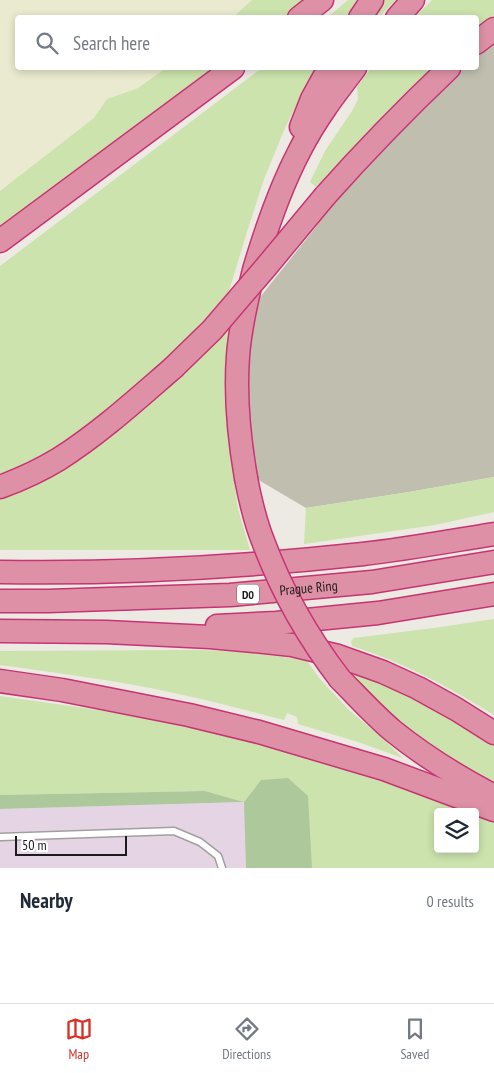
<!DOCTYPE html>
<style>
:root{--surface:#fff;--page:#f6f6f7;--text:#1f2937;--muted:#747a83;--line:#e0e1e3;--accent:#d93025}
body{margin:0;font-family:"PT Sans Narrow",sans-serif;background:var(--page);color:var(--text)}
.controls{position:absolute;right:15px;bottom:15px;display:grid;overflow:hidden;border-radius:5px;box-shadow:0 2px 8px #0003}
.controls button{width:45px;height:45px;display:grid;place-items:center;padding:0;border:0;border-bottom:1px solid var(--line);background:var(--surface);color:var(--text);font:25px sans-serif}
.scale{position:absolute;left:15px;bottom:12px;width:112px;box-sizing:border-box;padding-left:5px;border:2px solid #1c1c1c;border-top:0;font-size:14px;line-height:18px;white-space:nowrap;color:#1c1c1c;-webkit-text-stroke:4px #fff;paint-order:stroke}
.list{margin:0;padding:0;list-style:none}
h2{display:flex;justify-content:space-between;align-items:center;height:65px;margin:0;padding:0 20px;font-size:21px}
h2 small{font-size:16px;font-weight:400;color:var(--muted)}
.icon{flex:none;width:28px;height:28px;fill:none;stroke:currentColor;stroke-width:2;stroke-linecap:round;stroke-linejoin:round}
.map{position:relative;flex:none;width:494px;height:868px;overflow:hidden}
.search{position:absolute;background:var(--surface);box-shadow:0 2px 8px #0003;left:15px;right:15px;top:15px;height:55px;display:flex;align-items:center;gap:12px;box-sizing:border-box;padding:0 18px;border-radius:5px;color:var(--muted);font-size:19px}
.sheet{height:135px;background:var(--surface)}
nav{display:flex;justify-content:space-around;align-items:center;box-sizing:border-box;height:70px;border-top:1px solid var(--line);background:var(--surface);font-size:14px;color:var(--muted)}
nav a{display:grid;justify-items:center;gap:2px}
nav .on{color:var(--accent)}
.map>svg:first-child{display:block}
.industrial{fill:#e5d5e4}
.construction{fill:#c0bfaf}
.farmland{fill:#eaead0}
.grass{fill:#cce3ad}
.forest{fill:#adc89b}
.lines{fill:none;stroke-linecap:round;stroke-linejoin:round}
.lane-casing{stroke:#a0a0a0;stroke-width:9}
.highway-casing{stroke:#c73474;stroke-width:25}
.lane{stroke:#fff;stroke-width:6}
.highway{stroke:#de91a6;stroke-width:22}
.highway-bridge-casing{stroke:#c73474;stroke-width:25;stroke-linecap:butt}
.highway-bridge{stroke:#de91a6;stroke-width:22}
.labels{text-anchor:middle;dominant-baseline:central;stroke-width:4;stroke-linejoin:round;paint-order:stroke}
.shield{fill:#fff;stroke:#606060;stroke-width:1}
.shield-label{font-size:12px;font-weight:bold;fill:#1c1c1c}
.street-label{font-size:14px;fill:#1c1c1c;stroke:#fff}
</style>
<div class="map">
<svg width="494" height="868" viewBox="0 0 494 868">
<rect width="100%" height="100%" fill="#ede9e3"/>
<polygon class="industrial" points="244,802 353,868 0,868 0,809"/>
<polygon class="construction" points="494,44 494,477 409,492 306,508 252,476 245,381 253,306 316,227 331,202 425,103 464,68 476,68 477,57"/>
<polygon class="farmland" points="0,0 252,0 232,17 18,18 18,68 166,68 138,88 107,99 94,118 0,191"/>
<g class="grass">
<polygon points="252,0 309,0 287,17 232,18"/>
<polygon points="348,0 358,0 347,17 328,17"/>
<polygon points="379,0 396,0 379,17 370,18"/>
<polygon points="432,0 494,0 494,15 477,29 476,18 414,18"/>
<polygon points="166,68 224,68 0,235 0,191 94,118 107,99 138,88"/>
<polygon points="262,68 315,68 285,128 264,179 247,232 229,291 167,362 67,443 21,469 0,477 0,266"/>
<polygon points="371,68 432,68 390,109 316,187 310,182 325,151 352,111 358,99 357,87"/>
<polygon points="232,327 227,402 229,442 238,509 250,550 0,550 0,497 180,376"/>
<polygon points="494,477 494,512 435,525 304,544 306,508 409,492"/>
<path d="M494 619V715C449 687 403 662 352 646L351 641 354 638 434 628Z"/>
<path d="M197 650C234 651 271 654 307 661L320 679 350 711 380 736 403 758 358 742 298 724 297 717 287 713 284 720C220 703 156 687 91 678 60 673 30 669 0 665V651Z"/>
<polygon points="353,670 390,684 494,739 494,786 397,725 351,673"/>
<path d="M0 696C70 706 142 715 210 731 298 752 383 781 468 812H438V849H475V814L494 821V868H312L310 849 261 780 244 802 205 791 0 795Z"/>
</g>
<polygon class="forest" points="288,778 308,796 312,868 246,868 244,802 0,809 0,795 205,791 244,802 261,780"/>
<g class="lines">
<g class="lane-casing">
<polyline id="lane" points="0,837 174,831 200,842 218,856 222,868"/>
</g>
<g class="highway-casing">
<g id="highway">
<polyline points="299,18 322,0"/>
<polyline points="360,18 372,0"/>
<polyline points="397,18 413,0"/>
<polyline points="476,43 494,29"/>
<polyline points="301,127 312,99 329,68"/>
<path d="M325 196C365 151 406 109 449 68"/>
<polyline points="0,241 233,68"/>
<path d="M246 478C239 438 235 397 238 356 240 328 247 298 254 270 266 229 280 188 300 150 315 120 335 94 355 68"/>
<path d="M0 487C19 480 41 470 59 459 100 433 136 400 173 368"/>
<path d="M0 572C121 574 243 567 363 554 407 549 450 541 494 534"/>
<path id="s1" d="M0 601H48L230 595 372 582 494 562"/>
<polyline points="217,626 276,623 378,613 494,594"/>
<polyline points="0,631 106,632 210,637 254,641 292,645 338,656 383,672 418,688 456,709 494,733"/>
<path d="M340 679C357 696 374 715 393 731 424 756 458 777 494 796"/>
<polyline points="0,681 62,690 189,715 259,732 384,769 494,810"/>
</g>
</g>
<use href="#lane" class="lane"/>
<use href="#highway" class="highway"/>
<g class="highway-bridge-casing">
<g id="highway-bridge">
<polyline points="173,368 212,330 266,267 325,196"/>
<path d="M246 478C250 499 255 521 263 541 282 592 307 636 340 679"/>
</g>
</g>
<use href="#highway-bridge" class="highway-bridge"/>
</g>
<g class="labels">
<rect class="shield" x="237" y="584.5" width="22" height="19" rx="4"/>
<g class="shield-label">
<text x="248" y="594">D0</text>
</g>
<g class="street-label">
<text stroke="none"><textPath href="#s1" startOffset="309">Prague Ring</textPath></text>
</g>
</g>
</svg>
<div class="controls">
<button><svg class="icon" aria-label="layers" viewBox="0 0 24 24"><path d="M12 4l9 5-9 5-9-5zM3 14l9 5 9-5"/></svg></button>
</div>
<div class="scale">50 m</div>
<div class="search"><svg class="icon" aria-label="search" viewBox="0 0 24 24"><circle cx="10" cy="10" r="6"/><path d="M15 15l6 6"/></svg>Search here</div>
</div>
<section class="sheet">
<h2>Nearby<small>0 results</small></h2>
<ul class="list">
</ul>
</section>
<nav>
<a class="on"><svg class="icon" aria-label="map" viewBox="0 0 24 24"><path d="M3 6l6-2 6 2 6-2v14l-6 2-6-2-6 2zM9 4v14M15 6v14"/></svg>Map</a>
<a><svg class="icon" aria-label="directions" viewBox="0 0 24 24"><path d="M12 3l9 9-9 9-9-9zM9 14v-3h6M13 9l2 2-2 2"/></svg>Directions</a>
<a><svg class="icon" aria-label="saved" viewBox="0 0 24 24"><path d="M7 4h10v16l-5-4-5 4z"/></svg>Saved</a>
</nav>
